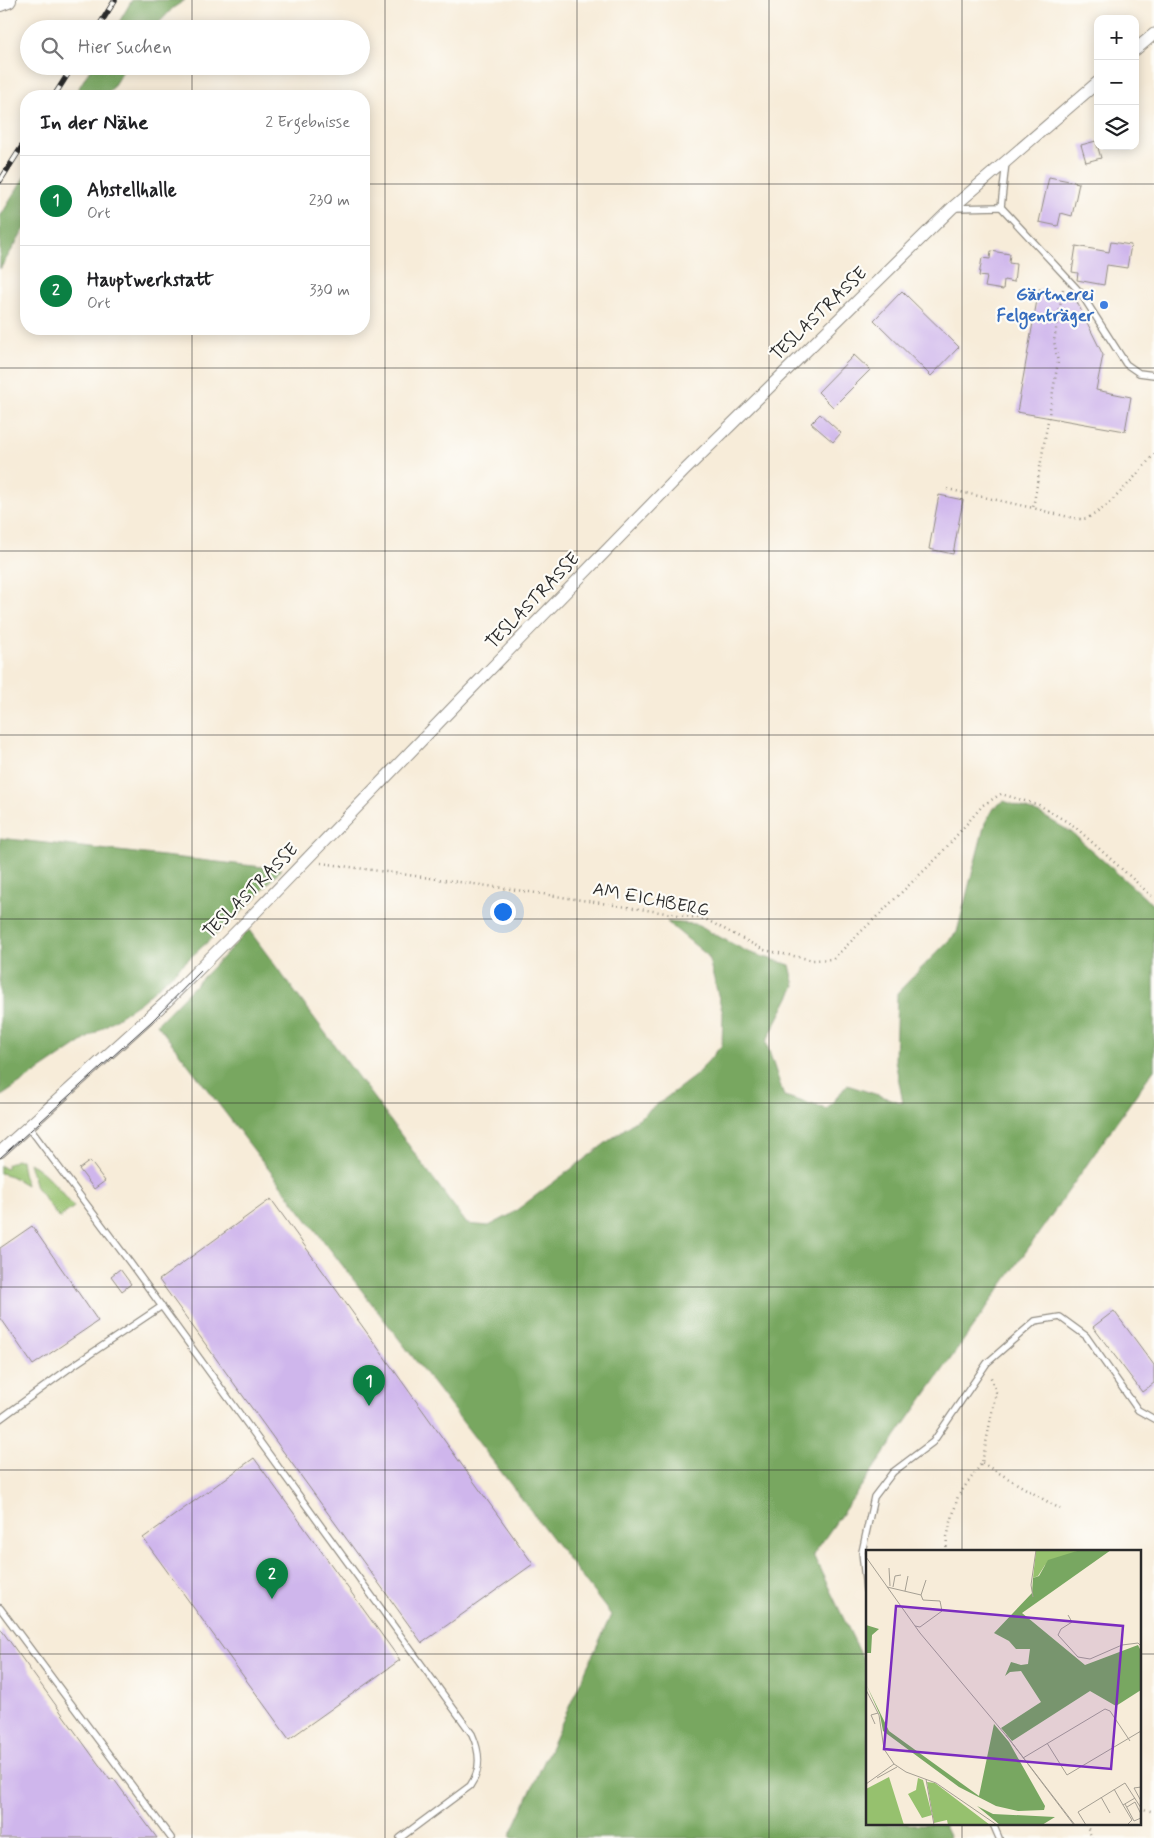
<!DOCTYPE html>
<html lang="de">
<meta charset="utf-8">
<style>
:root{--surface:#fff;--page:#f2f2f2;--text:#202124;--muted:#757577;--line:#e0e0e0;--accent:#0b8043}
body{margin:0;font-family:Mynerve,sans-serif;background:var(--page);color:var(--text)}
.controls{position:absolute;right:15px;top:15px;display:grid;overflow:hidden;border-radius:10px;box-shadow:0 2px 12px #0003}
.controls button{width:45px;height:45px;display:grid;place-items:center;padding:0;border:0;border-bottom:1px solid var(--line);background:var(--surface);color:var(--text);font:25px sans-serif}
.you{position:absolute;left:502px;top:911px;width:18px;height:18px;margin:-12px;border:4px solid #fff;border-radius:50%;background:#1a73e8;box-shadow:0 0 0 8px #1a73e833}
.badge{display:grid;place-items:center;width:32px;height:32px;border-radius:50%;background:var(--accent);color:#fff;font-size:16px;font-weight:700}
.pin{position:absolute;translate:-50% -41px;filter:drop-shadow(0 1px 2px #0008)}
.pin::after{content:'';position:absolute;top:26px;width:18px;height:15px;background:inherit;clip-path:polygon(0 0,100% 0,50% 100%)}
.list{margin:0;padding:0;list-style:none}
h2{display:flex;justify-content:space-between;align-items:center;height:65px;margin:0;padding:0 20px;font-size:21px}
h2 small{font-size:16px;font-weight:400;color:var(--muted)}
.list li{display:grid;grid-template-columns:32px 1fr auto;gap:15px;align-items:center;box-sizing:border-box;height:90px;padding:0 20px;border-top:1px solid var(--line)}
.list b{display:block;font-size:19px;white-space:nowrap}
.list p{margin:0;font-size:16px;white-space:nowrap;color:var(--muted)}
.list em{font-size:16px;font-style:normal;color:var(--muted)}
.icon{flex:none;width:28px;height:28px;fill:none;stroke:currentColor;stroke-width:2;stroke-linecap:round;stroke-linejoin:round}
.map{position:relative;flex:none;width:1154px;height:1838px;overflow:hidden}
.search{position:absolute;background:var(--surface);box-shadow:0 2px 12px #0003;left:20px;top:20px;width:350px;height:55px;display:flex;align-items:center;gap:12px;box-sizing:border-box;padding:0 18px;border-radius:28px;color:var(--muted);font-size:19px}
.panel{position:absolute;background:var(--surface);box-shadow:0 2px 12px #0003;left:20px;top:90px;width:350px;height:245px;border-radius:20px}
.map>svg:first-child{display:block}
.green{fill:#96c16e;stroke:#60764c}
.forest{fill:#78a761;stroke:#526946}
.building{fill:#cfb6ec}
.lines{fill:none;stroke-linecap:round;stroke-linejoin:round}
.service-casing{stroke:#918c82;stroke-width:8}
.minor-casing{stroke:#918c82;stroke-width:13}
.secondary-casing{stroke:#918c82;stroke-width:18}
.path{stroke:#918c82;stroke-width:2.5;stroke-dasharray:1 4;stroke-linecap:butt}
.service{stroke:#fff;stroke-width:5.5}
.minor{stroke:#fff;stroke-width:11}
.secondary{stroke:#fff;stroke-width:16}
.tram{stroke:#2b2b2b;stroke-width:1}
.rail-casing{stroke:#2b2b2b;stroke-width:5.5}
.rail{stroke:#fdfcf7;stroke-width:4;stroke-dasharray:11;stroke-linecap:butt}
.grid{fill:none;stroke:#2b2b2b;stroke-width:1;stroke-opacity:0.55}
.shop-dot{fill:#3f7fe0;stroke:#fdfcf7;stroke-width:2}
.labels{text-anchor:middle;dominant-baseline:central;stroke-width:4.5;stroke-linejoin:round;paint-order:stroke}
.shop-label{font-size:18px;font-weight:bold;fill:#366cbe;stroke:#fdfcf7;text-anchor:end}
.street-label{font-size:18px;fill:#2b2b2b;stroke:#fdfcf7}
.inset-road{fill:none;stroke:#a59f93;stroke-width:1}
.view{fill:#7b2cbf;fill-opacity:0.15;stroke:#7b2cbf;stroke-width:2.5}
.inset-edge{fill:none;stroke:#2b2b2b;stroke-width:2.5}
</style>
<div class="map">
<svg width="1154" height="1838" viewBox="0 0 1154 1838">
<rect width="100%" height="100%" fill="#fdfcf7"/>
<filter id="ink" filterUnits="userSpaceOnUse"><feTurbulence type="fractalNoise" baseFrequency=".02" numOctaves="2"/><feDisplacementMap in="SourceGraphic" scale="10" xChannelSelector="R" yChannelSelector="G"/><feConvolveMatrix kernelMatrix="1 2 1 2 8 2 1 2 1" color-interpolation-filters="sRGB"/></filter>
<filter id="wash" filterUnits="userSpaceOnUse"><feTurbulence type="fractalNoise" baseFrequency=".0096" numOctaves="4" result="noise"/><feDisplacementMap in="SourceGraphic" scale="20" xChannelSelector="R" yChannelSelector="G"/><feGaussianBlur stdDeviation="1.12" result="paint"/><feColorMatrix in="noise" values="0 0 0 0 0 0 0 0 0 0 0 0 0 0 0 0 0 1.4 0 .05"/><feComposite in="paint" operator="in"/></filter>
<g filter="url(#wash)">
<rect width="100%" height="100%" fill="#f7ecd9"/>
<g class="green">
<polygon points="16,1160 21,1160 23,1173 26,1185 11,1176 0,1173 0,1165 5,1169 8,1167 6,1165"/>
<path d="M29 1163C47 1172 61 1192 74 1207L59 1218 36 1187Z"/>
</g>
<g class="forest">
<polygon points="132,0 185,0 173,8 153,29 115,29"/>
<polygon points="92,66 126,66 107,96 74,96"/>
<polygon points="26,174 26,227 0,269 0,217"/>
<polygon points="1004,801 1040,814 1071,832 1154,906 1154,1069 813,1555 868,1669 868,1824 943,1824 950,1838 512,1838 510,1836 611,1615 157,1024 249,930 467,1224 489,1226 510,1215 695,1076 722,1045 723,1014 708,956 667,922 695,924 748,952 790,965 795,986 766,1042 784,1096 827,1109 847,1085 903,1103 895,1060 897,993 957,932 985,823 993,808"/>
<polygon points="0,838 281,869 253,901 141,1002 0,1097"/>
</g>
<g id="blocks">
<g class="building">
<polygon points="1096,141 1101,158 1086,162 1081,145"/>
<polygon points="1049,177 1079,183 1072,216 1061,213 1058,226 1039,222"/>
<polygon points="1111,242 1131,245 1127,268 1107,265 1104,285 1077,280 1078,273 1072,272 1076,246 1109,252"/>
<polygon points="991,251 1010,254 1009,263 1016,264 1014,282 1004,280 1003,290 985,287 987,277 979,276 982,258 990,259"/>
<polygon points="1039,289 1074,296 1103,355 1096,390 1131,397 1125,431 1017,412"/>
<polygon points="902,291 959,347 931,376 874,320"/>
<polygon points="854,355 870,370 833,407 818,392"/>
<polygon points="820,414 841,433 833,442 811,423"/>
<polygon points="939,495 963,500 953,554 929,549"/>
<polygon points="90,1161 105,1181 94,1189 79,1169"/>
<polygon points="271,1199 533,1564 422,1643 159,1280"/>
<polygon points="32,1226 98,1321 33,1365 0,1317 0,1248"/>
<polygon points="120,1269 131,1284 122,1291 111,1276"/>
<polygon points="1114,1311 1154,1365 1154,1383 1142,1392 1093,1327"/>
<polygon points="254,1458 400,1660 289,1739 143,1538"/>
<polygon points="0,1628 110,1780 113,1778 157,1838 0,1838"/>
</g>
</g>
</g>
<g filter="url(#ink)">
<use href="#blocks" fill-opacity="0" stroke="#918c82" stroke-width="1"/>
<g class="lines">
<g class="service-casing">
<g id="service">
<polyline points="1006,162 1001,207 1080,292 1126,364 1139,373 1154,375"/>
<polyline points="953,208 1001,207"/>
<path d="M28 1126 131 1264 472 1734C480 1752 482 1769 470 1786L400 1838"/>
<polyline points="0,1419 71,1367 162,1306"/>
<polyline points="868,1593 866,1590 862,1552 874,1497 893,1472 933,1442 987,1363 1035,1321 1060,1317 1086,1336 1138,1410 1154,1419"/>
<polyline points="0,1608 171,1838"/>
<polyline points="993,1824 999,1838"/>
</g>
</g>
<g class="minor-casing">
<g id="minor">
<polyline points="1135,50 1154,34"/>
<polyline points="0,1152 165,1003 247,921 473,687 684,471 952,208 1098,82"/>
</g>
</g>
<g class="secondary-casing">
<polyline id="secondary" points="0,3 8,0"/>
</g>
<g class="path">
<path d="M1063 289 1054 341 1058 362 1033 508C1041 510 1077 520 1083 519 1103 516 1141 470 1154 454"/>
<polyline points="947,489 1033,508"/>
<polyline points="321,863 510,889 705,919 764,950 813,960 833,959 938,857 983,805 1001,794 1039,805 1074,826 1154,898"/>
<polyline points="982,1463 1060,1509"/>
<polyline points="946,1552 947,1537 958,1496 982,1463 996,1392 990,1375"/>
<polyline points="1140,1808 1154,1812"/>
<polyline points="1086,1824 1092,1838"/>
</g>
<use href="#service" class="service"/>
<use href="#minor" class="minor"/>
<use href="#secondary" class="secondary"/>
<polyline class="tram" points="0,1158 152,1021 201,971"/>
<g class="rail-casing">
<g id="rail">
<polyline points="97,29 115,0"/>
<polyline points="54,96 73,66"/>
<polyline points="0,181 26,140"/>
</g>
</g>
<use href="#rail" class="rail"/>
</g>
</g>
<path class="grid" d="M192 0V29M385 0V1838M577 0V1838M769 0V1838M962 0V1552M192 66V96M0 184H26M364 184H1154M192 329V1838M0 368H1154M0 551H1154M0 735H1154M0 919H1154M0 1103H1154M0 1287H1154M0 1470H1154M0 1654H868M1140 1654H1154M962 1824V1838"/>
<circle class="shop-dot" cx="1104" cy="305" r="5"/>
<g class="labels">
<g class="shop-label">
<text x="1094" y="295">Gärtnerei<tspan x="1094" dy="21">Felgenträger</tspan></text>
</g>
<g class="street-label">
<text transform="translate(819 314) rotate(-44)">TESLASTRASSE</text>
<text transform="translate(533 601) rotate(-46)">TESLASTRASSE</text>
<text transform="translate(251 891) rotate(-45)">TESLASTRASSE</text>
<text transform="translate(651 900) rotate(11)">AM EICHBERG</text>
</g>
</g>
<g transform="translate(866 1550)">
<rect width="275" height="275" fill="#f7ecd9"/>
<path d="M170 0H214L179 15 172 26 167 28ZM23 227 38 275H0V239ZM52 228 57 230 66 265 56 268 42 244 50 240ZM61 232 69 233 124 275H82L81 270 68 273Z" fill="#96c16e"/>
<path d="M214 0H245L156 63 219 115 272 95 275 101V140L250 156 224 141 146 191 135 178 175 152 155 121 144 122 139 126 145 112 155 115 162 114 164 99H150L143 91 128 83 166 43 167 28 173 26 182 10ZM0 75 13 79 6 85 5 103H0ZM0 134 23 181 113 246 128 174 143 192 179 256 178 260 152 261 130 256 93 237 17 181 14 165ZM111 256 127 264 189 267 176 275H134Z" fill="#78a761"/>
<path class="inset-road" d="M0 7 54 83 143 189 208 275M23 18 24 36M21 37 55 45 60 30M27 37 29 26 35 25M39 41 42 26M167 47 165 35 170 0M202 65 206 72 195 79 192 85 212 107 224 109 256 95 272 93 275 96M49 76 54 77 76 61 74 51 57 50 55 45M0 140 13 165 18 199 28 214 40 222 70 233 131 275M9 174 5 165 12 163M140 185 209 275M181 193 201 225 275 181M157 208 239 159 244 161 264 191M11 228 31 217M60 229 68 275M0 234 28 214M275 237 268 238 275 251M248 239 257 255M235 247 244 263M259 254 268 271 275 268M261 257 269 252 275 264M220 275 212 262 259 233 275 258M261 275 266 270 257 255 269 248"/>
<path class="view" d="M30 56 257 76 245 219 18 199Z"/>
<rect width="275" height="275" class="inset-edge"/>
</g>
</svg>
<div class="controls">
<button>+</button>
<button>−</button>
<button><svg class="icon" aria-label="layers" viewBox="0 0 24 24"><path d="M12 4l9 5-9 5-9-5zM3 14l9 5 9-5"/></svg></button>
</div>
<div class="you"></div>
<div class="pin badge" style="left:369px;top:1406px">1</div>
<div class="pin badge" style="left:272px;top:1599px">2</div>
<div class="search"><svg class="icon" aria-label="search" viewBox="0 0 24 24"><circle cx="10" cy="10" r="6"/><path d="M15 15l6 6"/></svg>Hier suchen</div>
<section class="panel">
<h2>In der Nähe<small>2 Ergebnisse</small></h2>
<ul class="list">
<li><span class="badge">1</span><div><b>Abstellhalle</b><p>Ort</p></div><em>230 m</em></li>
<li><span class="badge">2</span><div><b>Hauptwerkstatt</b><p>Ort</p></div><em>330 m</em></li>
</ul>
</section>
</div>
